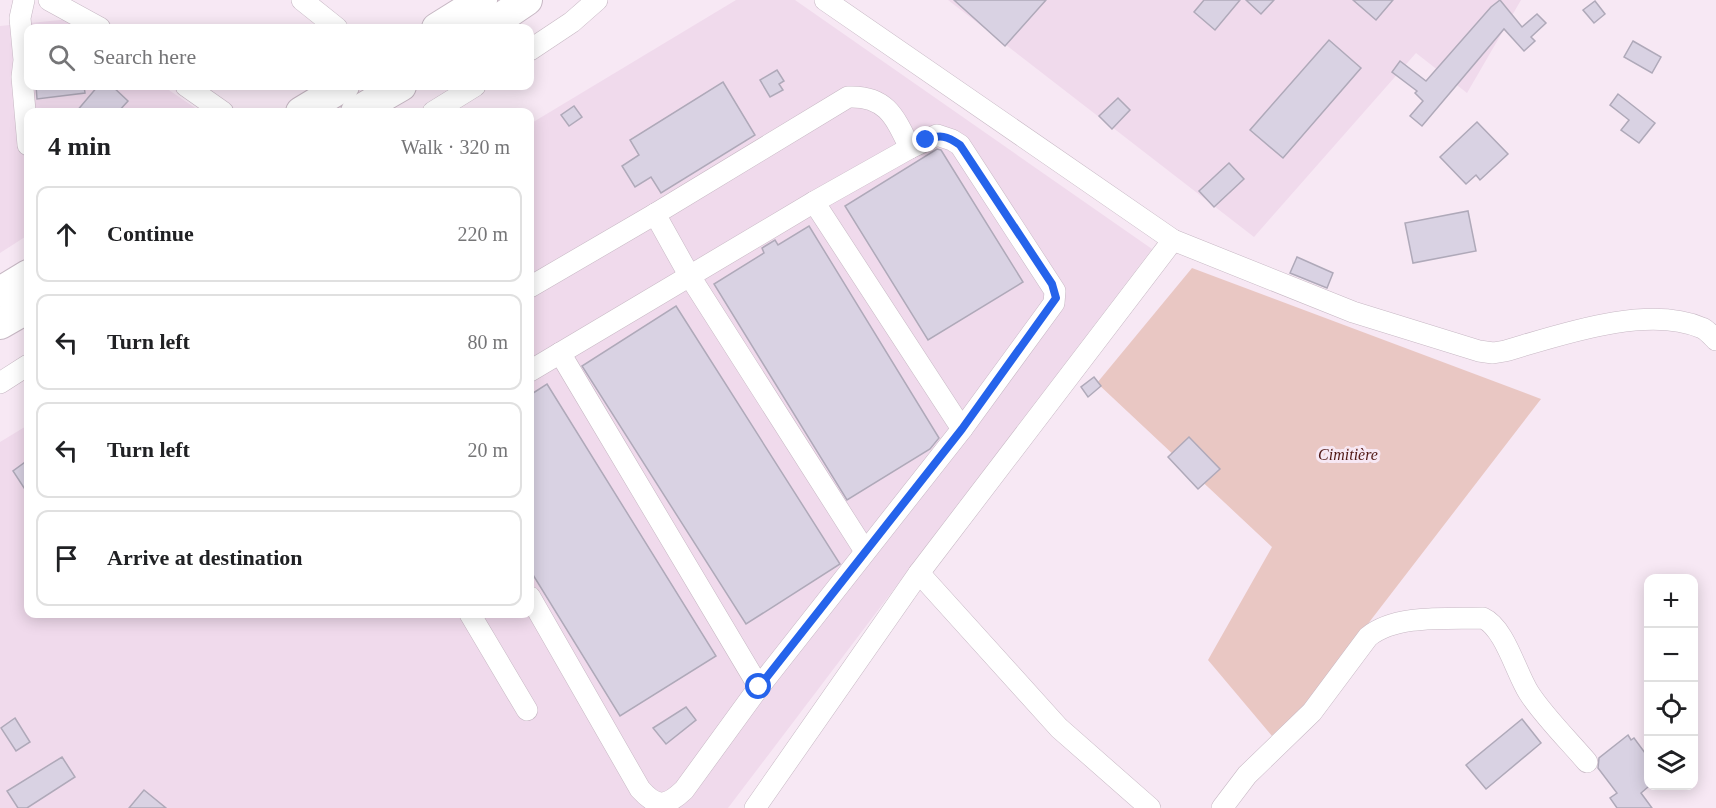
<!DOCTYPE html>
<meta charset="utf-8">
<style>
:root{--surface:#fff;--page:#f2f2f2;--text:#202124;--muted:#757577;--line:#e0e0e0}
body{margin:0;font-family:Georgia,serif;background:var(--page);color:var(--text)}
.controls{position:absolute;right:18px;bottom:18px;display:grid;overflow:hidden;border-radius:12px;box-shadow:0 3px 15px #0003}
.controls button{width:54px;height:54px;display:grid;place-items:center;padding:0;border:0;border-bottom:2px solid var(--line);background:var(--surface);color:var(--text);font:30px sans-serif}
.stop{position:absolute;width:18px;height:18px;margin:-14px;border:4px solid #2563eb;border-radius:50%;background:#fff}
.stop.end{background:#2563eb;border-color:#fff;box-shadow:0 2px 6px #0008}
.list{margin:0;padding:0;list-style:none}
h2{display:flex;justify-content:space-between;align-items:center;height:78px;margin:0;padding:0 24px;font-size:26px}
h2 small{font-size:20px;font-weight:400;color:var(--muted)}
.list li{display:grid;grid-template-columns:39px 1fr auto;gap:18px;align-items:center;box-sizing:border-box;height:96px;margin:0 12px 12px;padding:0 12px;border:2px solid var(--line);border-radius:12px}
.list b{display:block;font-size:22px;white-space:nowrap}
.list em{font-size:20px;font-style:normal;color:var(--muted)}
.icon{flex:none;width:33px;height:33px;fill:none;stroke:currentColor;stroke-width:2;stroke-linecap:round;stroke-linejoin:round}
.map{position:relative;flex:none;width:1716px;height:808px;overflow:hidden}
.search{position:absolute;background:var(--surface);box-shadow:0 3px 15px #0003;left:24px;top:24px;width:510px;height:66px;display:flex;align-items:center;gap:15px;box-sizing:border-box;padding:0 21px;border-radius:12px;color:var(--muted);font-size:22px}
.panel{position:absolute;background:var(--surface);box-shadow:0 3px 15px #0003;left:24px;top:108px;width:510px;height:510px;border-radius:12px}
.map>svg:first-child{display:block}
.built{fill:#f0daec}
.green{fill:#e9c7c3}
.building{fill:#d9d2e3;stroke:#afa9b9;stroke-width:1.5}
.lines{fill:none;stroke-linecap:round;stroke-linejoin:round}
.minor-casing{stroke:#c7b8c4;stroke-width:22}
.highway-casing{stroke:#c7b8c4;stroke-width:32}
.minor{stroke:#fff;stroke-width:21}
.highway{stroke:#fff;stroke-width:30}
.route{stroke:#2563eb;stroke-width:8}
.labels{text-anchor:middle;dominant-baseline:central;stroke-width:6;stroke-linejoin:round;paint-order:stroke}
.park-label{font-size:16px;font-style:italic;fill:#511815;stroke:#f7e8f4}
</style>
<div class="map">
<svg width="1716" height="808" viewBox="0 0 1716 808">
<rect width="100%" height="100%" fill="#f7e8f4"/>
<g class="built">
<polygon points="736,0 795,0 1152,249 728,808 0,808 0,442 28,425 28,614 530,614 530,124"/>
<polygon points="948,0 1521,0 1467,93 1416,53 1254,237"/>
<polygon points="70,19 83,28 28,28 28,86 163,86 201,112 28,112 28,235 0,253 0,26"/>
</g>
<polygon class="green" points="1192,268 1541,399 1277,742 1208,660 1272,547 1097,383"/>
<g class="building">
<polygon points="954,0 1046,0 1005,46"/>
<polygon points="1204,0 1240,0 1215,30 1194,12"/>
<polygon points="1246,0 1274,0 1261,14"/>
<polygon points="1353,0 1393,0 1376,20"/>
<polygon points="1500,0 1522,27 1537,14 1546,23 1531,37 1535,41 1524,51 1504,29 1422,126 1410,116 1423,101 1415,93 1417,91 1392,72 1400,61 1426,81 1491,7"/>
<polygon points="1595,1 1605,14 1594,23 1583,10"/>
<polygon points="1329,40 1361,68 1283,158 1250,130"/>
<polygon points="1633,41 1661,57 1652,73 1624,57"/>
<polygon points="777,70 784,81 779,84 783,90 770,97 760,80"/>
<polygon points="723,82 755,135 661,193 651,177 635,187 622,166 639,155 630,140"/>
<polygon points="36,86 84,86 85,93 37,99"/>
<polygon points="98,86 112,86 128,101 118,112 76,112"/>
<polygon points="1618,94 1655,123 1639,143 1621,130 1629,120 1610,105"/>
<polygon points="1118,98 1130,110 1112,129 1099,116"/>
<polygon points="574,106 582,117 569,126 561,115"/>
<polygon points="1477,122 1508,154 1480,180 1476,175 1466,184 1440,157"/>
<polygon points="937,149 941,150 1023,282 928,340 845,206"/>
<polygon points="1229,163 1244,179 1214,207 1199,191"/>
<polygon points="1468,211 1476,251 1413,263 1405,223"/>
<polygon points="809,226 939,438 930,449 847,500 714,284 764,253 762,248 775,240 778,245"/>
<polygon points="1297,257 1333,273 1327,288 1290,273"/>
<polygon points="676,306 840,564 746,624 582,366"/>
<polygon points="1094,377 1101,386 1088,397 1081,387"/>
<polygon points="547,384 716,656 620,716 530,570 530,395"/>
<polygon points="1189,437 1220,469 1198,489 1168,457"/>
<polygon points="28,460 28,494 13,471"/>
<polygon points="686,707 696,720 666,744 653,728"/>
<polygon points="15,718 30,742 16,751 1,728"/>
<polygon points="1522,719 1541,743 1486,789 1466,765"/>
<polygon points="1628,735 1631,740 1634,738 1648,757 1648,787 1641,793 1652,808 1617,808 1610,798 1617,793 1598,768 1599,758"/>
<polygon points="62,757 75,777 27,808 18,808 7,791"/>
<polygon points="144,790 166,808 129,808"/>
</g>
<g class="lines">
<g class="minor-casing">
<g id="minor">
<polyline points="24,0 20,18 24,60 22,77 28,145"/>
<polyline points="49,0 100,28"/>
<polyline points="302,0 337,28"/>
<path d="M825 0 1173 240 1353 312 1479 351 1493 353 1505 351C1560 335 1647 304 1702 328 1707 330 1712 336 1716 340"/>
<polyline points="530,50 572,22 597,0"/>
<polyline points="186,86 223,112"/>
<polyline points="433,112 475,86"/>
<polyline points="814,202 962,429"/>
<polyline points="655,214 689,275 865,551"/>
<path d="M530 287 655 214 848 97C886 95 895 117 910 148"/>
<polyline points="560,353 759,687"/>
<path d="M530 371 814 202 910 148 937 135 952 140 960 145 1055 291 1054 303 962 429 759 687 684 790C666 807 657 808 640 789L530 597"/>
<polyline points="0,383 28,365"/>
<polyline points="919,573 1059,728 1150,808"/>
<polyline points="470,614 527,710"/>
<polyline points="755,808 919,573 1173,240"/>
<path d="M1222 808 1247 775 1312 712 1368 637C1395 614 1449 619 1483 618 1505 628 1516 673 1529 693 1543 715 1569 741 1587 762"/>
</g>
</g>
<g class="highway-casing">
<g id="highway">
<polyline points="437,28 482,0"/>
<polyline points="486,28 527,0"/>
<polyline points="301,112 344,86"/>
<polyline points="356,112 401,86"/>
<polyline points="0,292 28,275"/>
<polyline points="0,324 28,308"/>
</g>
</g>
<use href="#minor" class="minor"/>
<use href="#highway" class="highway"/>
</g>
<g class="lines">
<path class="route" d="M759 687 962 429 1056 298 1052 284 960 145C947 136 940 134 926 140"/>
</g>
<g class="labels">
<g class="park-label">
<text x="1348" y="454">Cimitière</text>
</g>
</g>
</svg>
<div class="controls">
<button>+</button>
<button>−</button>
<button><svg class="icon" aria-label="locate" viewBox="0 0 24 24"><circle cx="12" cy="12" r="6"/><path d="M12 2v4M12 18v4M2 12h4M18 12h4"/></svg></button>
<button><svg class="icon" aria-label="layers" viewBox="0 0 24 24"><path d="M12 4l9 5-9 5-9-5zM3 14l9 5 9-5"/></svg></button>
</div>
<div class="stop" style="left:759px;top:687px"></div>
<div class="stop end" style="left:926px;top:140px"></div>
<div class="search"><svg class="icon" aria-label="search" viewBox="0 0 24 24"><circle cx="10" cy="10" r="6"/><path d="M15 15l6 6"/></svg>Search here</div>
<section class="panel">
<h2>4 min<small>Walk · 320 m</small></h2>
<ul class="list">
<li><svg class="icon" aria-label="ahead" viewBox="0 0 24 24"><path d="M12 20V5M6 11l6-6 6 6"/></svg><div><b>Continue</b></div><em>220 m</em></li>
<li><svg class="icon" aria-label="left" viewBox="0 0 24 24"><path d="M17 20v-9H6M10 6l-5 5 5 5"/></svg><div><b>Turn left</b></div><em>80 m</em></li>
<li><svg class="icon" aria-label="left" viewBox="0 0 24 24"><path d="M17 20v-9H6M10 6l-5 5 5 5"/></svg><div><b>Turn left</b></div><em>20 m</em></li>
<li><svg class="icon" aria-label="arrive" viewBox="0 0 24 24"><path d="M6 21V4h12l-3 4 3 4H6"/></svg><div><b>Arrive at destination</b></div></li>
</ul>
</section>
</div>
